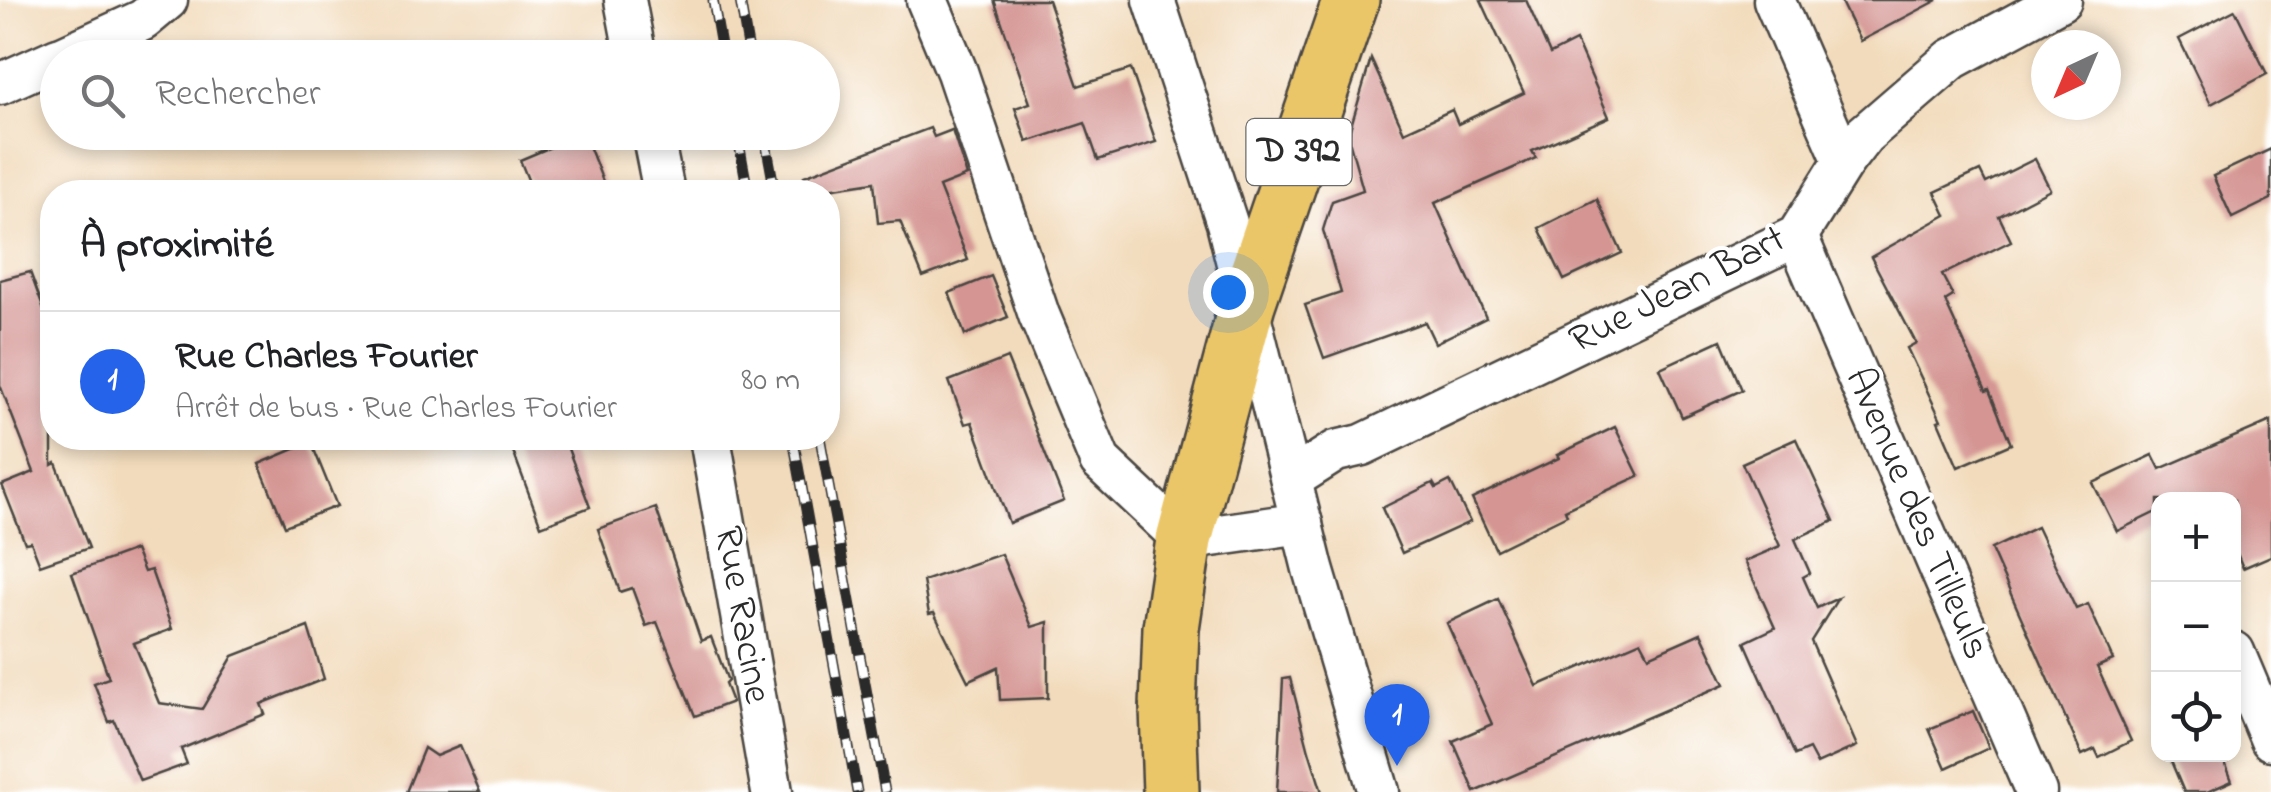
<!DOCTYPE html>
<html lang="fr">
<meta charset="utf-8">
<style>
:root{--surface:#fff;--page:#f2f2f2;--text:#202124;--muted:#757577;--line:#e0e0e0;--accent:#2563eb}
body{margin:0;font-family:"Indie Flower",sans-serif;background:var(--page);color:var(--text)}
.controls{position:absolute;right:30px;bottom:30px;display:grid;overflow:hidden;border-radius:20px;box-shadow:0 5px 15px #0003}
.controls button{width:90px;height:90px;display:grid;place-items:center;padding:0;border:0;border-bottom:2px solid var(--line);background:var(--surface);color:var(--text);font:50px sans-serif}
.compass{position:absolute;left:2031px;top:30px;width:90px;height:90px;border-radius:50%;background:var(--surface);box-shadow:0 5px 15px #0003;rotate:224deg}
.you{position:absolute;left:1228px;top:292px;width:35px;height:35px;margin:-25px;border:8px solid #fff;border-radius:50%;background:#1a73e8;box-shadow:0 0 0 15px #1a73e833}
.badge{display:grid;place-items:center;width:65px;height:65px;border-radius:50%;background:var(--accent);color:#fff;font-size:32px;font-weight:700}
.pin{position:absolute;translate:-50% -82px;filter:drop-shadow(0 2px 5px #0008)}
.pin::after{content:'';position:absolute;top:52px;width:35px;height:30px;background:inherit;clip-path:polygon(0 0,100% 0,50% 100%)}
.list{margin:0;padding:0;list-style:none}
h2{display:flex;justify-content:space-between;align-items:center;height:130px;margin:0;padding:0 40px;font-size:42px}
h2 small{font-size:32px;font-weight:400;color:var(--muted)}
.list li{display:grid;grid-template-columns:65px 1fr auto;gap:30px;align-items:center;box-sizing:border-box;height:140px;padding:0 40px;border-top:2px solid var(--line)}
.list b{display:block;font-size:38px;white-space:nowrap}
.list p{margin:0;font-size:32px;white-space:nowrap;color:var(--muted)}
.list em{font-size:32px;font-style:normal;color:var(--muted)}
.icon{flex:none;width:55px;height:55px;fill:none;stroke:currentColor;stroke-width:2;stroke-linecap:round;stroke-linejoin:round}
.map{position:relative;flex:none;width:2271px;height:792px;overflow:hidden}
.search{position:absolute;background:var(--surface);box-shadow:0 5px 15px #0003;left:40px;top:40px;width:800px;height:110px;display:flex;align-items:center;gap:25px;box-sizing:border-box;padding:0 35px;border-radius:55px;color:var(--muted);font-size:38px}
.panel{position:absolute;background:var(--surface);box-shadow:0 5px 15px #0003;left:40px;top:180px;width:800px;height:270px;border-radius:40px}
.map>svg:first-child{display:block}
.building{fill:#d49593}
.lines{fill:none;stroke-linecap:round;stroke-linejoin:round}
.minor-casing{stroke:#494541;stroke-width:45}
.primary-casing{stroke:#494541;stroke-width:60}
.minor{stroke:#fff;stroke-width:40}
.primary{stroke:#ebc669;stroke-width:55}
.rail-casing{stroke:#2b2b2b;stroke-width:11}
.rail{stroke:#fff;stroke-width:8;stroke-dasharray:22;stroke-linecap:butt}
.labels{text-anchor:middle;dominant-baseline:central;stroke-width:8;stroke-linejoin:round;paint-order:stroke}
.shield{fill:#fff;stroke:#6b6b6b;stroke-width:2.5}
.shield-label{font-size:38px;font-weight:bold;fill:#2b2b2b}
.street-label{font-size:40px;fill:#2b2b2b;stroke:#fff}
</style>
<div class="map">
<svg width="2271" height="792" viewBox="0 0 2271 792">
<rect width="100%" height="100%" fill="#fff"/>
<filter id="ink" filterUnits="userSpaceOnUse"><feTurbulence type="fractalNoise" baseFrequency=".01" numOctaves="2"/><feDisplacementMap in="SourceGraphic" scale="20" xChannelSelector="R" yChannelSelector="G"/><feConvolveMatrix kernelMatrix="1 2 1 2 8 2 1 2 1" color-interpolation-filters="sRGB"/></filter>
<filter id="wash" filterUnits="userSpaceOnUse"><feTurbulence type="fractalNoise" baseFrequency=".0048" numOctaves="4" result="noise"/><feDisplacementMap in="SourceGraphic" scale="40" xChannelSelector="R" yChannelSelector="G"/><feGaussianBlur stdDeviation="2.25" result="paint"/><feColorMatrix in="noise" values="0 0 0 0 0 0 0 0 0 0 0 0 0 0 0 0 0 1.4 0 .05"/><feComposite in="paint" operator="in"/></filter>
<g filter="url(#wash)">
<rect width="100%" height="100%" fill="#f2dbbc"/>
<g id="blocks">
<g class="building">
<polygon points="994,0 1048,0 1078,86 1131,69 1156,142 1098,160 1085,123 1027,142 1015,108 1030,103"/>
<polygon points="1481,0 1526,0 1550,54 1576,41 1609,117 1532,151 1536,158 1435,203 1486,318 1435,343 1425,322 1324,358 1305,305 1341,293 1323,230 1332,201 1363,190 1348,136 1371,59 1404,132 1452,110 1458,124 1524,93"/>
<polygon points="1840,0 1938,0 1860,41"/>
<polygon points="2235,10 2267,74 2211,104 2179,39"/>
<polygon points="930,128 934,137 952,130 967,176 939,187 968,260 923,277 900,221 878,223 874,182 808,192 804,176"/>
<polygon points="584,133 604,184 583,192 533,192 520,160"/>
<polygon points="2271,149 2271,199 2232,218 2213,176"/>
<polygon points="2035,159 2050,189 1999,216 2011,241 1942,275 1953,296 1945,301 1986,391 1989,390 2011,444 1958,467 1938,421 1941,420 1907,348 1916,343 1871,257 1946,215 1935,192 1980,171 1986,183"/>
<polygon points="1597,199 1622,253 1564,280 1539,228"/>
<polygon points="30,272 52,332 52,465 56,463 89,548 40,565 31,542 25,543 2,485 34,472 0,385 0,280"/>
<polygon points="991,276 1008,317 965,335 949,293"/>
<polygon points="1721,340 1742,390 1682,417 1660,368"/>
<polygon points="1007,358 1064,501 1009,523 972,422 965,424 949,381"/>
<polygon points="2271,421 2271,556 2243,568 2234,546 2234,500 2158,500 2158,511 2117,531 2093,483 2153,455 2160,469"/>
<polygon points="1615,427 1639,476 1565,510 1567,515 1496,550 1472,499 1559,458 1557,455"/>
<polygon points="508,438 564,438 590,507 541,526"/>
<polygon points="1796,439 1834,521 1795,539 1810,573 1803,577 1817,608 1838,598 1811,641 1857,746 1817,764 1809,749 1795,755 1745,642 1775,628 1745,561 1780,546 1742,463"/>
<polygon points="311,442 337,506 285,526 259,464"/>
<polygon points="1450,481 1470,522 1402,553 1382,508 1433,483 1436,488"/>
<polygon points="656,508 701,641 711,637 728,681 725,684 732,702 695,716 657,622 646,626 632,588 620,592 598,529"/>
<polygon points="2037,527 2076,609 2088,604 2113,660 2097,667 2131,741 2099,757 2095,749 2082,755 1991,549"/>
<polygon points="135,550 144,572 151,570 172,629 134,643 159,703 202,709 233,656 308,627 324,679 261,704 265,714 181,749 187,764 140,781 114,720 109,722 94,683 109,678 72,573"/>
<polygon points="1001,554 1032,627 1048,622 1048,698 1000,700 998,667 968,681 934,613 929,614 923,581"/>
<polygon points="1498,599 1537,686 1641,641 1649,656 1701,633 1725,684 1475,792 1453,741 1492,724 1447,623"/>
<polygon points="1290,678 1309,751 1322,792 1277,792 1283,679"/>
<polygon points="1973,711 1989,748 1946,768 1929,729"/>
<polygon points="460,746 480,792 406,792 424,748 436,756"/>
<polygon points="2168,754 2222,754 2232,781 2207,792 2184,792"/>
</g>
</g>
</g>
<g filter="url(#ink)">
<use href="#blocks" fill-opacity="0" stroke="#494541" stroke-width="2.5"/>
<g class="lines">
<g class="minor-casing">
<g id="minor">
<polyline points="625,0 636,58"/>
<polyline points="927,0 957,72 1039,315 1100,461 1184,540 1302,523"/>
<polyline points="1154,0 1227,223 1313,569 1379,792"/>
<polyline points="1774,0 1844,161"/>
<polyline points="60,58 143,20 167,0"/>
<polyline points="0,84 58,58"/>
<polyline points="652,132 664,192"/>
<polyline points="1797,236 2036,792"/>
<polyline points="710,438 772,792"/>
<polyline points="1292,479 1336,451 1362,445 1797,236 1844,161 1864,135 1952,59 2061,0"/>
<polyline points="2234,652 2271,740"/>
</g>
</g>
<g class="primary-casing">
<polyline id="primary" points="1171,792 1168,708 1171,628 1184,540 1247,304 1351,0"/>
</g>
<use href="#minor" class="minor"/>
<use href="#primary" class="primary"/>
<g class="rail-casing">
<g id="rail">
<polyline points="713,0 723,58"/>
<polyline points="740,0 750,58"/>
<polyline points="737,132 748,192"/>
<polyline points="764,132 775,192"/>
<polyline points="793,438 857,792"/>
<polyline points="820,438 885,792"/>
</g>
</g>
<use href="#rail" class="rail"/>
</g>
</g>
<g class="labels">
<rect class="shield" x="1246.5" y="119" width="105" height="66" rx="8"/>
<g class="shield-label">
<text x="1299" y="152">D 392</text>
</g>
<g class="street-label">
<text transform="translate(1678 291) rotate(-27)">Rue Jean Bart</text>
<text transform="translate(1916 514) rotate(67)">Avenue des Tilleuls</text>
<text transform="translate(741 615) rotate(80)">Rue Racine</text>
</g>
</g>
</svg>
<div class="controls">
<button>+</button>
<button>−</button>
<button><svg class="icon" aria-label="locate" viewBox="0 0 24 24"><circle cx="12" cy="12" r="6"/><path d="M12 2v4M12 18v4M2 12h4M18 12h4"/></svg></button>
</div>
<svg class="compass" viewBox="-18 -18 36 36"><path d="M0-13l5 13h-10z" fill="#e53935"/><path d="M0 13l5-13h-10z" fill="#757577"/></svg>
<div class="you"></div>
<div class="pin badge" style="left:1397px;top:766px">1</div>
<div class="search"><svg class="icon" aria-label="search" viewBox="0 0 24 24"><circle cx="10" cy="10" r="6"/><path d="M15 15l6 6"/></svg>Rechercher</div>
<section class="panel">
<h2>À proximité<small></small></h2>
<ul class="list">
<li><span class="badge">1</span><div><b>Rue Charles Fourier</b><p>Arrêt de bus · Rue Charles Fourier</p></div><em>80 m</em></li>
</ul>
</section>
</div>
